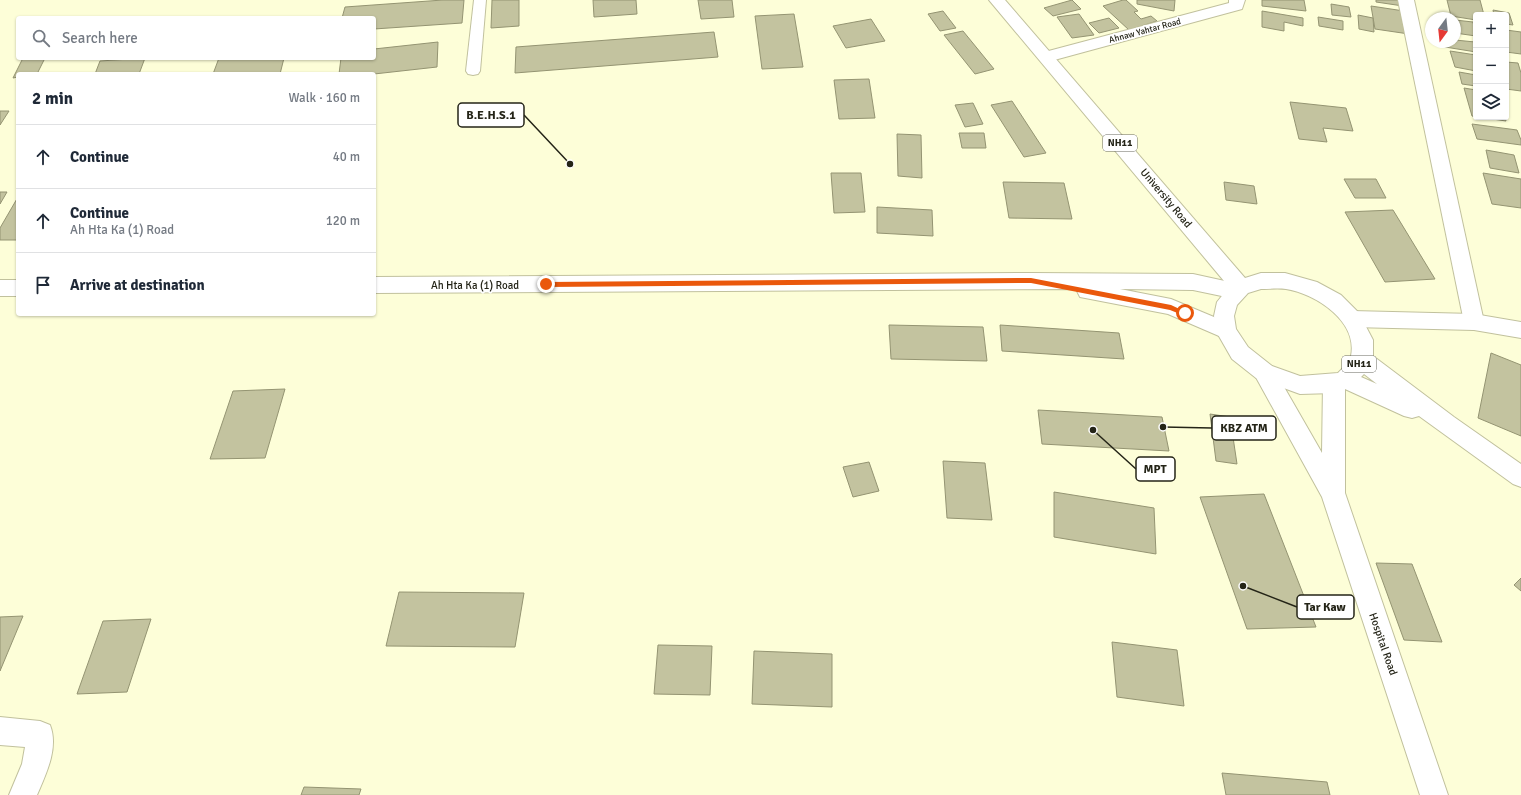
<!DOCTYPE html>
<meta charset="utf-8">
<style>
:root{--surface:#fff;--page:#f2f2f3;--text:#1f2937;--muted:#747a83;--line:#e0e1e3}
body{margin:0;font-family:Signika,sans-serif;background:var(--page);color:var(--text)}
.controls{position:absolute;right:12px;top:12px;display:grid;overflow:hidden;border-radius:4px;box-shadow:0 1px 3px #0004}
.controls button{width:36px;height:36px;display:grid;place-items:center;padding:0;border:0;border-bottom:1px solid var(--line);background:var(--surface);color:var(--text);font:20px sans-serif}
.compass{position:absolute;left:1425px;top:12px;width:36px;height:36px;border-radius:50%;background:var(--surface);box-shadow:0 1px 3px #0004;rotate:195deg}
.stop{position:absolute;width:12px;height:12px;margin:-9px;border:3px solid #ea580c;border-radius:50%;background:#fff}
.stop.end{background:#ea580c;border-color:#fff;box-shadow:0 1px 4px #0008}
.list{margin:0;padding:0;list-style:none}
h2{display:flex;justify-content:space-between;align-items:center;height:52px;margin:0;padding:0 16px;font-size:17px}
h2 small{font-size:13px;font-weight:400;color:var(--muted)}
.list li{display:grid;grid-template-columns:26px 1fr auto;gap:12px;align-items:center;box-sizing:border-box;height:64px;padding:0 16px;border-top:1px solid var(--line)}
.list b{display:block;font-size:15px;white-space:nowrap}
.list p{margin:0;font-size:13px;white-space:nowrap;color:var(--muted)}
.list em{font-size:13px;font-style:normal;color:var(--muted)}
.icon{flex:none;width:22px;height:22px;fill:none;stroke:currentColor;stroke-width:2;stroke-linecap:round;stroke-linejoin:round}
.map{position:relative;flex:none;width:1521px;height:795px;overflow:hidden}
.search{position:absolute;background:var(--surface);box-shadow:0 1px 3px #0004;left:16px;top:16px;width:360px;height:44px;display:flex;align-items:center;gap:10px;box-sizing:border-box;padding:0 14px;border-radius:4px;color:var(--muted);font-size:15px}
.panel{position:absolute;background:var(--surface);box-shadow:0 1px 3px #0004;left:16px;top:72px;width:360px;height:244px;border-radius:4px}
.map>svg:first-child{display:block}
.building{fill:#c3c39f;stroke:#949472}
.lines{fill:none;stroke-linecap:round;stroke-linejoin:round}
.lane-casing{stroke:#c1c19d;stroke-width:2}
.street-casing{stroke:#c1c19d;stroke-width:2}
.secondary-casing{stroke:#c1c19d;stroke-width:2}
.highway-casing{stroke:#c1c19d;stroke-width:2}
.lane{fill:#fff;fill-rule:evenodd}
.street{fill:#fff;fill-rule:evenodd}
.secondary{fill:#fff;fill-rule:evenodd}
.highway{fill:#fff;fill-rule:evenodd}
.route{fill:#ea580c}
.labels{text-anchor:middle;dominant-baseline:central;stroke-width:3.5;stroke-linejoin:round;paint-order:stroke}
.far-street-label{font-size:9px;fill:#242417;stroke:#fff}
.shield{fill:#fff;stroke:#66665d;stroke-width:1}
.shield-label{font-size:10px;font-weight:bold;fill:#242417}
.street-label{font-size:11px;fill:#242417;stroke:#fff}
.leader{fill:none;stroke:#242417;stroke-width:1.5}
.callout-dot{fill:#242417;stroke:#fff;stroke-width:1.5}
.callout{fill:#fff;stroke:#242417;stroke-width:1.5}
.callout-label{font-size:12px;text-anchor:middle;font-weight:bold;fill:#242417}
</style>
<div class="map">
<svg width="1521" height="795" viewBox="0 0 1521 795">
<rect width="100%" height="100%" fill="#fdfed8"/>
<g class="building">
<polygon points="443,0 464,0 462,23 374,29 374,18 342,18 345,7"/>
<polygon points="492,0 519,0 519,26 491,28"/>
<polygon points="593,0 636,0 637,14 594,17"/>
<polygon points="698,0 732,0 734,17 701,19"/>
<polygon points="1072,0 1081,9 1053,16 1044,8"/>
<polygon points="1123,0 1126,0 1138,11 1134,12 1141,19 1151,16 1157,21 1129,30 1103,6"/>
<polygon points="1137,0 1175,0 1174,11 1137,4"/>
<polygon points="1262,0 1304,0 1306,11 1262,6"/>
<polygon points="1376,0 1402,0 1403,6 1376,2"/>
<polygon points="1447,0 1480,0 1484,15 1476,15 1476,20 1451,16"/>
<polygon points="1331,4 1349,7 1351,17 1332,15"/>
<polygon points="1371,6 1404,11 1409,34 1375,29"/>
<polygon points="1493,10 1509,13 1513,25 1506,24 1506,15 1494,15"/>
<polygon points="943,11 956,28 940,31 928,14"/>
<polygon points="1262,11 1303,18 1303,26 1284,22 1284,31 1262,27"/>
<polygon points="794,14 803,67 762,69 755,16"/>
<polygon points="1079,14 1094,35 1072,38 1057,17"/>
<polygon points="1358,15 1373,18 1374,32 1359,29"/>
<polygon points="1318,17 1343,21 1343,30 1319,26"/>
<polygon points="1109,18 1119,28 1099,33 1089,23"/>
<polygon points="871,19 885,41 846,48 833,26"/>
<polygon points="1455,20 1473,22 1476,36 1455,33"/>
<polygon points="1506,30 1521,32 1521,54 1506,52"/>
<polygon points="963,31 994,69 975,74 944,35"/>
<polygon points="714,32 718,57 515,73 516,47"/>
<polygon points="1455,40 1475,42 1476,52 1445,47 1443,42 1455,42"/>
<polygon points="438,42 437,67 374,74 339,74 341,58 374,58 374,49"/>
<polygon points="1450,51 1476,55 1476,71 1455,67"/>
<polygon points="23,58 45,58 37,74 18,74 18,77 13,78"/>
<polygon points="145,58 139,74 95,74 100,61"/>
<polygon points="219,58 284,58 280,74 213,74"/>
<polygon points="1506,62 1518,63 1521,73 1521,91 1506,89"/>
<polygon points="1459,72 1476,75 1476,86 1462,84"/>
<polygon points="869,79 875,118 839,119 834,80"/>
<polygon points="1464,88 1476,90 1476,117 1472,116"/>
<polygon points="1012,101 1046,153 1024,157 991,105"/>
<polygon points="1290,102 1346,108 1353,131 1323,128 1327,142 1299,139"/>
<polygon points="973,103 983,124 965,127 955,105"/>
<polygon points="0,111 9,111 0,125"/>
<polygon points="1479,117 1505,117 1506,121"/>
<polygon points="1472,124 1517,130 1521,140 1521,145 1477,139"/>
<polygon points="959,133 984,133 986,148 962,148"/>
<polygon points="897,134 921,135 922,178 898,176"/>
<polygon points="1486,150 1514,155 1519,173 1490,168"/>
<polygon points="831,173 861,173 865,212 834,213"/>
<polygon points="1483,173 1521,179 1521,208 1492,204"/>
<polygon points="1344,179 1376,179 1386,198 1355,198"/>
<polygon points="1003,182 1064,183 1072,219 1009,218"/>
<polygon points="1224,182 1254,186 1257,204 1226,200"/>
<polygon points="0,192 7,192 0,204"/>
<polygon points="18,197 18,240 0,240 0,228"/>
<polygon points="877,207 932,210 933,236 877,233"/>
<polygon points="1393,210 1435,279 1385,282 1345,212"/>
<polygon points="889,325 983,327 987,361 891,359"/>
<polygon points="1000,325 1119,333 1124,359 1002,351"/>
<polygon points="1491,353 1521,365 1521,436 1478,418"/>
<polygon points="285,389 265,458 210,459 233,391"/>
<polygon points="1038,410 1162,417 1169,451 1042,444"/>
<polygon points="1210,414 1230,417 1237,464 1216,461"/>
<polygon points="943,461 985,463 992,520 947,518"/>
<polygon points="869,462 879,491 853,497 843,467"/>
<polygon points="1054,492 1154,508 1156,554 1054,537"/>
<polygon points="1264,494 1316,627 1247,629 1200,497"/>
<polygon points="1376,563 1412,564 1442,642 1404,640"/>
<polygon points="1521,578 1521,591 1514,585"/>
<polygon points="399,592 524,593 515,647 386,646"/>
<polygon points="23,616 0,671 0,617"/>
<polygon points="151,619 127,692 77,694 103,621"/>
<polygon points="1112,642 1177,650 1184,706 1117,697"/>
<polygon points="658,645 712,646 710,695 654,694"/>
<polygon points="754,651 832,654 832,707 752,704"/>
<polygon points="1222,773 1327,782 1330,795 1226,795"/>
<polygon points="304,787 361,789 359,795 301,795"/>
</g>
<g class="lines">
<g class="lane-casing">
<polygon id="lane" points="474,0 486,0 480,71 478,74 473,75 468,74 466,71"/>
</g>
<g class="street-casing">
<g id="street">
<polygon points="1229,0 1245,0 1242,9 1047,62 1041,61 1039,57 1041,53 1229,3"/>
<polygon points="1398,0 1414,0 1484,322 1481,328 1474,330 1467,328 1464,322"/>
<path d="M0 717 40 721 50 725C59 748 46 774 37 795H9L22 764 25 747 0 745Z"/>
</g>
</g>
<g class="secondary-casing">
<g id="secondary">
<polygon points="1031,273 1193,274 1243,285 1246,291 1243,297 1236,299 1193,290 1120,289 1171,299 1233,325 1236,331 1233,337 1226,339 1168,314 1080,297 1077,291 1078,289 374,293 374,277"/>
<rect x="0" y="280" width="18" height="16"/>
<polygon points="1352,311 1474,314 1521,322 1521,338 1474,330 1352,327 1345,325 1342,319 1345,313"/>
<polygon points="1264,363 1272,366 1322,453 1323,384 1326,378 1334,375 1342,378 1345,384 1345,493 1448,795 1420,795 1322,497 1253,372 1256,366"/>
</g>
</g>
<g class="highway-casing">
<path id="highway" d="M989 0H1005L1245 278 1261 273H1285L1317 282 1341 295 1359 313 1362 319 1373 340V356L1454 417 1521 464V487L1513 484 1419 416 1412 418 1404 416 1345 389 1334 393 1300 394 1256 378 1232 359 1216 331 1214 316 1217 302 1229 287ZM1261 289C1269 289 1278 288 1286 289 1316 294 1358 321 1351 356 1350 362 1342 369 1338 373L1300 376 1272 366 1248 347 1236 329 1234 316 1237 305 1248 293ZM1364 374 1377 384 1361 377Z"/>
</g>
<use href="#lane" class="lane"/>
<use href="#street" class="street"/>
<use href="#secondary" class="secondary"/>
<use href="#highway" class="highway"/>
</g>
<polygon class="route" points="1031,278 1171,305 1188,313 1185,316 1170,310 1031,283 546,287 543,284 546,282"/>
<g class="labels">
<g class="far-street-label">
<text transform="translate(1145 31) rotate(-15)">Ahnaw Yahtar Road</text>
</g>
<g class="shield">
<rect x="1103" y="135" width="34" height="16" rx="3"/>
<rect x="1342" y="356" width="34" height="16" rx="3"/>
</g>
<g class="shield-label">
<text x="1120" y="143">NH11</text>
<text x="1359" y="364">NH11</text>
</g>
<g class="street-label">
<text transform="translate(1166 198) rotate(50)">University Road</text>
<text x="475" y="285">Ah Hta Ka (1) Road</text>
<text transform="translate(1383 644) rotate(71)">Hospital Road</text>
</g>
</g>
<path class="leader" d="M570 164L524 115M1163 427L1212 428M1093 430L1136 469M1243 586L1297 607"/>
<g class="callout-dot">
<circle cx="570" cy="164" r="4"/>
<circle cx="1163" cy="427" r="4"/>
<circle cx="1093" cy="430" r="4"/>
<circle cx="1243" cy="586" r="4"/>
</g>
<g class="callout">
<rect x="458" y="103" width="66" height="24" rx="4"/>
<rect x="1212" y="416" width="64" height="24" rx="4"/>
<rect x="1136" y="457" width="39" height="24" rx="4"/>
<rect x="1297" y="595" width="57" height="24" rx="4"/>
</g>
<g class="callout-label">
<text x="491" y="119">B.E.H.S.1</text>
<text x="1244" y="432">KBZ ATM</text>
<text x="1155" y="473">MPT</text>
<text x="1325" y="611">Tar Kaw</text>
</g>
</svg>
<div class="controls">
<button>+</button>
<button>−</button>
<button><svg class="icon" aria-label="layers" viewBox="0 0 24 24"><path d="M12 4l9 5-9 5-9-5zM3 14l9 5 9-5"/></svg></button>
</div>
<svg class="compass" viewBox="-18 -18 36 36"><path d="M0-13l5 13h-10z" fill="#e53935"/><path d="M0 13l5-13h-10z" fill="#747a83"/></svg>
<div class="stop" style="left:1185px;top:313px"></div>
<div class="stop end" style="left:546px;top:284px"></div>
<div class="search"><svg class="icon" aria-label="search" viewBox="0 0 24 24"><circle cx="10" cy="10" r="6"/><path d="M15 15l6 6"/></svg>Search here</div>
<section class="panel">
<h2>2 min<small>Walk · 160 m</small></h2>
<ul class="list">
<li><svg class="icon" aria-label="ahead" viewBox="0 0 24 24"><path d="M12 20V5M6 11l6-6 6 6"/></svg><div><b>Continue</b></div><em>40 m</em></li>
<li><svg class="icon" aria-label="ahead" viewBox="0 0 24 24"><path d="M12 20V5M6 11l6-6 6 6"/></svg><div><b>Continue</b><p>Ah Hta Ka (1) Road</p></div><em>120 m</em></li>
<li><svg class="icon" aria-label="arrive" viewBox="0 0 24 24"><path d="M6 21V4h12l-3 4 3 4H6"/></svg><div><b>Arrive at destination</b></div></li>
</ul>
</section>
</div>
